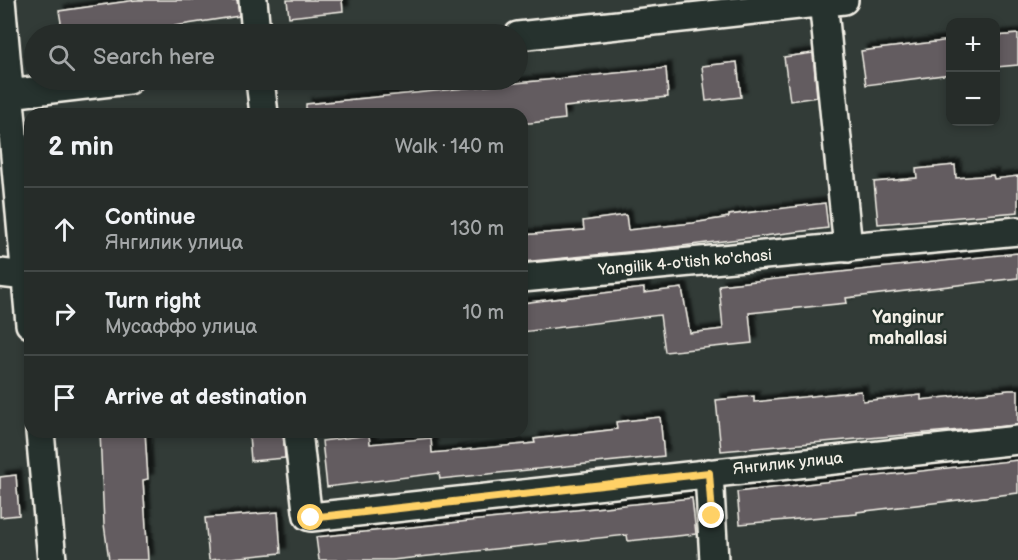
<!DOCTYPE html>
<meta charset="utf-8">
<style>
:root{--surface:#262c29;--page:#323835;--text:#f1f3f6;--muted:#a4a7a8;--line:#424846}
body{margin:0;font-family:"Balsamiq Sans",sans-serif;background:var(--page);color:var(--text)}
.controls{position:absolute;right:18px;top:18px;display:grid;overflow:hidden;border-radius:12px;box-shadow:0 3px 9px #0003}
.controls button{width:54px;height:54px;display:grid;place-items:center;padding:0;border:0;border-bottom:2px solid var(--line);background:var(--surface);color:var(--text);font:30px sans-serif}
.stop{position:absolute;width:18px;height:18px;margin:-14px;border:4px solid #ffd166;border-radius:50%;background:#fff}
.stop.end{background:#ffd166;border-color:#fff;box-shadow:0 2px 6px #0008}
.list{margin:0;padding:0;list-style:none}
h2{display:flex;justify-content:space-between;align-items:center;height:78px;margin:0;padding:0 24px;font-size:26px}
h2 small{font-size:20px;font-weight:400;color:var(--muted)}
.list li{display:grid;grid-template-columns:39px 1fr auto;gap:18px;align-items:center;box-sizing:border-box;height:84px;padding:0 24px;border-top:2px solid var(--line)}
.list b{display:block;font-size:22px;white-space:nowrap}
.list p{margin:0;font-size:20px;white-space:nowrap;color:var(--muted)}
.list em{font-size:20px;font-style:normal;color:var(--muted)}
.icon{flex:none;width:33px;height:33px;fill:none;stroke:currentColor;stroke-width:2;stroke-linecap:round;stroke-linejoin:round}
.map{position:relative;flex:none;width:1018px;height:560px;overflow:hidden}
.search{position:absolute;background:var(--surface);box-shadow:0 3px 9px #0003;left:24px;top:24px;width:504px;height:66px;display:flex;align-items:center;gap:15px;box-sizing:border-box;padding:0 21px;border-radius:33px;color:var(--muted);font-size:22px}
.panel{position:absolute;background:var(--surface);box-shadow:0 3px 9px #0003;left:24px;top:108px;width:504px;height:330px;border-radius:18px}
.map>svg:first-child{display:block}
.building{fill:#645b60;stroke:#f4f1e8;stroke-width:1.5;filter:url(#shadow)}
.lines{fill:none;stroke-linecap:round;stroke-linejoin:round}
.minor-casing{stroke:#f4f1e8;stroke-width:32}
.minor{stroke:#26332d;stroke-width:27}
.route{stroke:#ffd166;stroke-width:8}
.labels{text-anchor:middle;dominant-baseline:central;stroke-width:4.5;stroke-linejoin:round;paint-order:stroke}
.street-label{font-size:16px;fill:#f4f1e8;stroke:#26332d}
.neighbourhood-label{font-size:18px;font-weight:bold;fill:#f4f1e8;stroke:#26332d}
</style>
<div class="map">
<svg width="1018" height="560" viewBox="0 0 1018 560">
<defs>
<filter id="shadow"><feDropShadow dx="5.5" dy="-5.5" stdDeviation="1.5" flood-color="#0009"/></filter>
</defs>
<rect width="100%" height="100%" fill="#323b37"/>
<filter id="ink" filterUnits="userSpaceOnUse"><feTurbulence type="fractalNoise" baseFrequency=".0167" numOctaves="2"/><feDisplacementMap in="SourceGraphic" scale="12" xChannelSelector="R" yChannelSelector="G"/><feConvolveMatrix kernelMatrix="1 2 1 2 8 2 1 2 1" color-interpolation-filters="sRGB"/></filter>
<g filter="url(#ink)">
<path class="building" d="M136,0H237L239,16L122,34H63L59,11Z
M287,0H342L343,11L289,17Z
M1018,34V65L996,67V36Z
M951,40V74L866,85L861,51Z
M813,53L817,97L790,101L784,57Z
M737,62L741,97L706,101L702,66Z
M666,68L668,97L564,107L565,119L530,123H522V114H306V104Z
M955,165L956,178L993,175L994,179L1018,176V212L878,224L874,182L917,178L916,169Z
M825,203L828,228L658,249L522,262V235L584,230L583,221L626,215L628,230L693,223L729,217V215Z
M1018,253V278L846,298L847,303L749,313L752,343L665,352L660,315L522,332V303L644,288V293L682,288L690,333L723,329L719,285Z
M1009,390H1018V425L721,451L716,400L754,396V402L861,391L863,401L921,395V400Z
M660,417L664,456L440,479L439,473L327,487L322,441L369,435L370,444L431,438L432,453L535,443L534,439L617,429L616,422Z
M100,432H145L148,479L143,480L148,560H109L104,524Z
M283,432L285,458L251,461L249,435Z
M1018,460V493L857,512V514L740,524L737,492Z
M16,475L19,515L0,517V477Z
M692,498L696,534L628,541L627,535L392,560H319L316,537Z
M278,512L281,553L209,560L205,518Z"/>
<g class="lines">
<defs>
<path id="minor" d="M1,0L30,324
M253,0L256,34
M823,0L848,248
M518,36L844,0
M260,80L264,114
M0,95L128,80
M0,273L26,276
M522,278L1018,231
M40,432L52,560
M298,432L307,511L308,516L311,517L1018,440
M709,473L714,560"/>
</defs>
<use href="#minor" class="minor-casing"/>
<use href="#minor" class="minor"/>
</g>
</g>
<g class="lines" filter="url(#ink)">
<path class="route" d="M311,518L709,473L712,516"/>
</g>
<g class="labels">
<g class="street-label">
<text transform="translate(685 263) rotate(-5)">Yangilik 4-o'tish ko'chasi</text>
<text transform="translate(788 464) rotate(-6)">Янгилик улица</text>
</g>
<g class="neighbourhood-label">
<text x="908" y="317">Yanginur<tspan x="908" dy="21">mahallasi</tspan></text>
</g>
</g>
</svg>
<div class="controls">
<button>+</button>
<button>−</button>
</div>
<div class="stop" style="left:311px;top:518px"></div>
<div class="stop end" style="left:712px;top:516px"></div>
<div class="search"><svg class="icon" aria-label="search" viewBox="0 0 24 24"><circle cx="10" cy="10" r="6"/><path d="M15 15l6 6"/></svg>Search here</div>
<section class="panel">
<h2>2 min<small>Walk · 140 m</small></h2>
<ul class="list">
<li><svg class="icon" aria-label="ahead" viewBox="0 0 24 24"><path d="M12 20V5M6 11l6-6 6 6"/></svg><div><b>Continue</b><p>Янгилик улица</p></div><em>130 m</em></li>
<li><svg class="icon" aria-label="right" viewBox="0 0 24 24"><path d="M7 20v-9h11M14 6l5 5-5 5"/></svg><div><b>Turn right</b><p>Мусаффо улица</p></div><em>10 m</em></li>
<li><svg class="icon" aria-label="arrive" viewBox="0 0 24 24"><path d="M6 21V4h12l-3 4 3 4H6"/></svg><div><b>Arrive at destination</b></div></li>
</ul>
</section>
</div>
